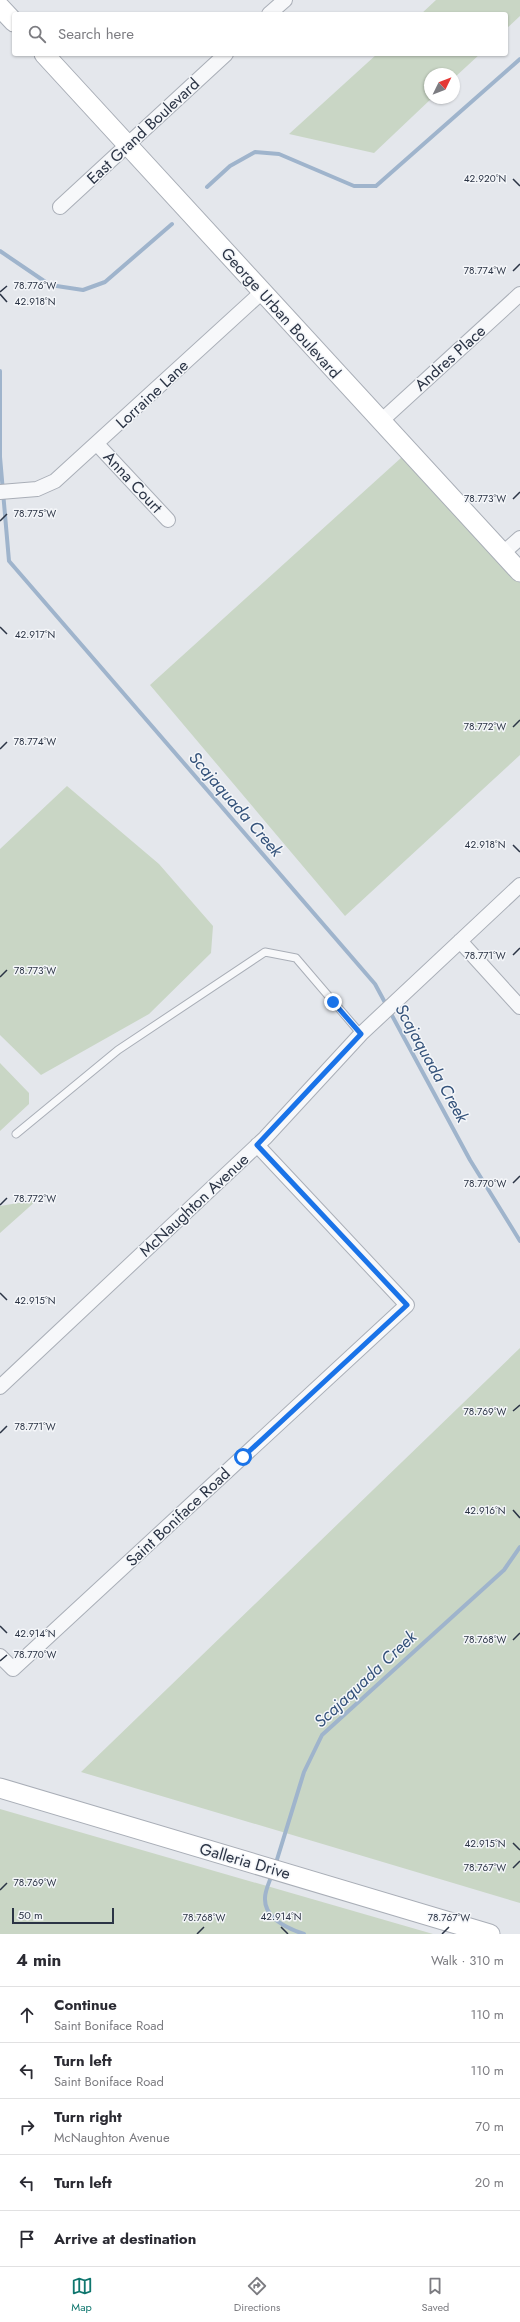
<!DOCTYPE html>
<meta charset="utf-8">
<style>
:root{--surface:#fff;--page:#f2f2f3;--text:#2b2b33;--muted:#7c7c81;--line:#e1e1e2;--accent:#0f766e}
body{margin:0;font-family:Jost,sans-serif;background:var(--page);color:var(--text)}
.compass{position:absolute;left:424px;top:68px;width:36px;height:36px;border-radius:50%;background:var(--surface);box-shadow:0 1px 3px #0004;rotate:47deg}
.scale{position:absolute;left:12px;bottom:10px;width:102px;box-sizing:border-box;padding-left:4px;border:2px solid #2b3445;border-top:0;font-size:11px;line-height:14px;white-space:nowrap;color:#2b3445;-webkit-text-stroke:3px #f4f6f9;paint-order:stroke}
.stop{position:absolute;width:12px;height:12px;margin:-9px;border:3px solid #1a73e8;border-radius:50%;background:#fff}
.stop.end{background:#1a73e8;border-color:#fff;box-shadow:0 1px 4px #0008}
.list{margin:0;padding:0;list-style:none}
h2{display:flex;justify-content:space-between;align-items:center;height:52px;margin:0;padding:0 16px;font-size:17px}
h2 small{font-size:13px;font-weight:400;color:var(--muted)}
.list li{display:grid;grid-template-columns:26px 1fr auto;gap:12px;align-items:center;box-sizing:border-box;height:56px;padding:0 16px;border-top:1px solid var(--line)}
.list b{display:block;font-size:15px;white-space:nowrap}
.list p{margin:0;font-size:13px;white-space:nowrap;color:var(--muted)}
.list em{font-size:13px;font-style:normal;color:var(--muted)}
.icon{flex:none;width:22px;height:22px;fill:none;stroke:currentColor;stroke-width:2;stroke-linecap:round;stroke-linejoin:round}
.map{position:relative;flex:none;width:520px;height:1934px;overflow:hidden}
.search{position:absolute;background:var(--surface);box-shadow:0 1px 3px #0004;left:12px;right:12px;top:12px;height:44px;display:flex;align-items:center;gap:10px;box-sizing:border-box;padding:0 14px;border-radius:4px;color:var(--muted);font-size:15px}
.sheet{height:332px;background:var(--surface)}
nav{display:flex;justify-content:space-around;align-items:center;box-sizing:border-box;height:56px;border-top:1px solid var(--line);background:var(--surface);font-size:11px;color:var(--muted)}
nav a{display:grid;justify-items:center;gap:2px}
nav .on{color:var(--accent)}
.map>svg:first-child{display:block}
.green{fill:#c9d6c5}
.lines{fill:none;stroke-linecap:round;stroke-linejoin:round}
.stream{stroke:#9fb4cc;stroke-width:4}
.lane-casing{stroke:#a9aeb7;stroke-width:9}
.street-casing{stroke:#a9aeb7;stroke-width:16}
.secondary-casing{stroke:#a9aeb7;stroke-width:21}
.lane{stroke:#f7f8fa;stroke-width:7}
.street{stroke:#f7f8fa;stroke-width:14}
.secondary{stroke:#fff;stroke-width:19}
.route{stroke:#1a73e8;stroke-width:5}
.ticks{fill:none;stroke:#2b3445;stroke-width:1.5}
.labels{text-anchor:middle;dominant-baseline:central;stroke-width:3;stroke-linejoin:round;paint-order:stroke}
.street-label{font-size:16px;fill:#2b3445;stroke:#f4f6f9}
.water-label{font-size:17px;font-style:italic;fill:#34527a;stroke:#f4f6f9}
.ticks-label{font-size:10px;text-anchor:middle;fill:#2b3445;stroke:#f4f6f9;stroke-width:3;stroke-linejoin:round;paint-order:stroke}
</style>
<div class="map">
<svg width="520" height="1934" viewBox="0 0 520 1934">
<rect width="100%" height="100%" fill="#e4e7ec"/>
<path class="green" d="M436,0H520V16L506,29V14H421Z
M377,54H480L454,78V74H430V98H432L374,153L289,134Z
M402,457L520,583V755L345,916L150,685Z
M67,786L159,864L213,926L211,953L149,1014L41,1075L0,1035V849Z
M0,1063L29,1093V1104L0,1131Z
M37,1200L0,1233V1206Z
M520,1348V1903L81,1772Z
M0,1809L433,1934H0Z"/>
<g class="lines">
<path class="stream" d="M207,187L230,166L255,152L279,154L354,186H376L520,59
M0,251L50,285L83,290L105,282L172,224
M0,371V457L9,561L375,984L470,1160L520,1241
M275,1866L304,1772L322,1735L504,1570L520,1547
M272,1874C270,1881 265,1890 265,1898C264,1918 289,1929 304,1934"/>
<defs>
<path id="lane" d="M16,1134L118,1050L265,952L296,958L361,1034"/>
<path id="street" d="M269,14L285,0
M60,207L226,54
M380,422L520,294
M97,444L168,520
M0,492L37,489L55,481L262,292
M503,553L520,538
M460,941L520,1007
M0,1387L265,1138L361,1034L520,885
M0,1656L13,1669L407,1305L257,1145"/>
<path id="secondary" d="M0,7L14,22
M44,54L520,572
M0,1788L490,1934"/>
</defs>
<use href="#lane" class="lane-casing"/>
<use href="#street" class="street-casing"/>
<use href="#secondary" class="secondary-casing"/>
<use href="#lane" class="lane"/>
<use href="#street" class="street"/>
<use href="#secondary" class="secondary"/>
</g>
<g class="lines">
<path class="route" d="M243,1457L407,1305L257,1145L361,1034L333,1002"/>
</g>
<path class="ticks" d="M513,179L520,186M513,271L520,264M0,292L7,286M0,294L7,302M513,499L520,492M0,521L7,514M0,627L7,634M513,727L520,720M0,749L7,742M513,845L520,852M513,955L520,948M0,977L7,970M513,1183L520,1176M0,1205L7,1198M0,1293L7,1300M513,1411L520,1405M0,1433L7,1426M513,1510L520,1518M0,1626L7,1633M513,1640L520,1633M0,1661L7,1655M513,1843L520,1850M513,1868L520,1861M0,1890L7,1883M281,1927L288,1934M197,1934L204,1927M442,1934L449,1927"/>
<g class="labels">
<g class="street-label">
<text transform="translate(143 131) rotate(-43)">East Grand Boulevard</text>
<text transform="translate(281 313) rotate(48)">George Urban Boulevard</text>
<text transform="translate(450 358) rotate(-42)">Andres Place</text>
<text transform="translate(152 394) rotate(-43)">Lorraine Lane</text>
<text transform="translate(133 482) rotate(47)">Anna Court</text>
<text transform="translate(194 1205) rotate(-43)">McNaughton Avenue</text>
<text transform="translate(178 1517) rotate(-43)">Saint Boniface Road</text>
<text transform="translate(245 1861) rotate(16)">Galleria Drive</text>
</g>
<g class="water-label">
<text transform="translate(236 804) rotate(49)">Scajaquada Creek</text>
<text transform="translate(432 1063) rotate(61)">Scajaquada Creek</text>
<text transform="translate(365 1679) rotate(-43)">Scajaquada Creek</text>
</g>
</g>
<g class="ticks-label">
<text x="485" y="182">42.920°N</text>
<text x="485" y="274">78.774°W</text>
<text x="35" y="289">78.776°W</text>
<text x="35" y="305">42.918°N</text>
<text x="485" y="502">78.773°W</text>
<text x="35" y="517">78.775°W</text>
<text x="35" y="638">42.917°N</text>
<text x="485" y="730">78.772°W</text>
<text x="35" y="745">78.774°W</text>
<text x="485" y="848">42.918°N</text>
<text x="485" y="959">78.771°W</text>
<text x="35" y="974">78.773°W</text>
<text x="485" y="1187">78.770°W</text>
<text x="35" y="1202">78.772°W</text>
<text x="35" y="1304">42.915°N</text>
<text x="485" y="1415">78.769°W</text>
<text x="35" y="1430">78.771°W</text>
<text x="485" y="1514">42.916°N</text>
<text x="35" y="1637">42.914°N</text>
<text x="485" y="1643">78.768°W</text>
<text x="35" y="1658">78.770°W</text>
<text x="485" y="1847">42.915°N</text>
<text x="485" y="1871">78.767°W</text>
<text x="35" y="1886">78.769°W</text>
<text x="281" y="1920">42.914°N</text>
<text x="204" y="1921">78.768°W</text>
<text x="449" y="1921">78.767°W</text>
</g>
</svg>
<svg class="compass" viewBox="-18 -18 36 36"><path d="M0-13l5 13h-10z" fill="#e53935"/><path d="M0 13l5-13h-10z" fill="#7c7c81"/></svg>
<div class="scale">50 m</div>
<div class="stop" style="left:243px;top:1457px"></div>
<div class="stop end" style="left:333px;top:1002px"></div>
<div class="search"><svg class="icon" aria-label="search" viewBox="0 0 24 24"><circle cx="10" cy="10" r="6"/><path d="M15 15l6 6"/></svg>Search here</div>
</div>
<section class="sheet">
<h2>4 min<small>Walk · 310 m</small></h2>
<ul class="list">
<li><svg class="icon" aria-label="ahead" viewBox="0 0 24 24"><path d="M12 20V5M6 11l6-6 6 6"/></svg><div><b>Continue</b><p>Saint Boniface Road</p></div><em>110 m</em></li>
<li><svg class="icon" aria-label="left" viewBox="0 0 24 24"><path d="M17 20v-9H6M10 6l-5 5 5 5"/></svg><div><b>Turn left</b><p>Saint Boniface Road</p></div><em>110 m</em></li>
<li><svg class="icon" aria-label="right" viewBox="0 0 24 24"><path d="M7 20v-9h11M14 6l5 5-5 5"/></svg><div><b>Turn right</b><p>McNaughton Avenue</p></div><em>70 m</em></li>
<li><svg class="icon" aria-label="left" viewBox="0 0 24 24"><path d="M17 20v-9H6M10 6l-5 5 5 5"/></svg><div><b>Turn left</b></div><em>20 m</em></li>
<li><svg class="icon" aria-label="arrive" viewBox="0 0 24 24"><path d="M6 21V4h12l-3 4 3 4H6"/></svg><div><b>Arrive at destination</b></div></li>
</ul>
</section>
<nav>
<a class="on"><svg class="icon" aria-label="map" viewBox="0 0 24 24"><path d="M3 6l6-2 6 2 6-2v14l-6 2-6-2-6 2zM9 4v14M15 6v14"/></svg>Map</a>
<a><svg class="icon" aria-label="directions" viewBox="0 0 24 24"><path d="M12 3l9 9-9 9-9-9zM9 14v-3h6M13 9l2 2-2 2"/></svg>Directions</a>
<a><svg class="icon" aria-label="saved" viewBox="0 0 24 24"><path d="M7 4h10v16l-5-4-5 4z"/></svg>Saved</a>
</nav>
